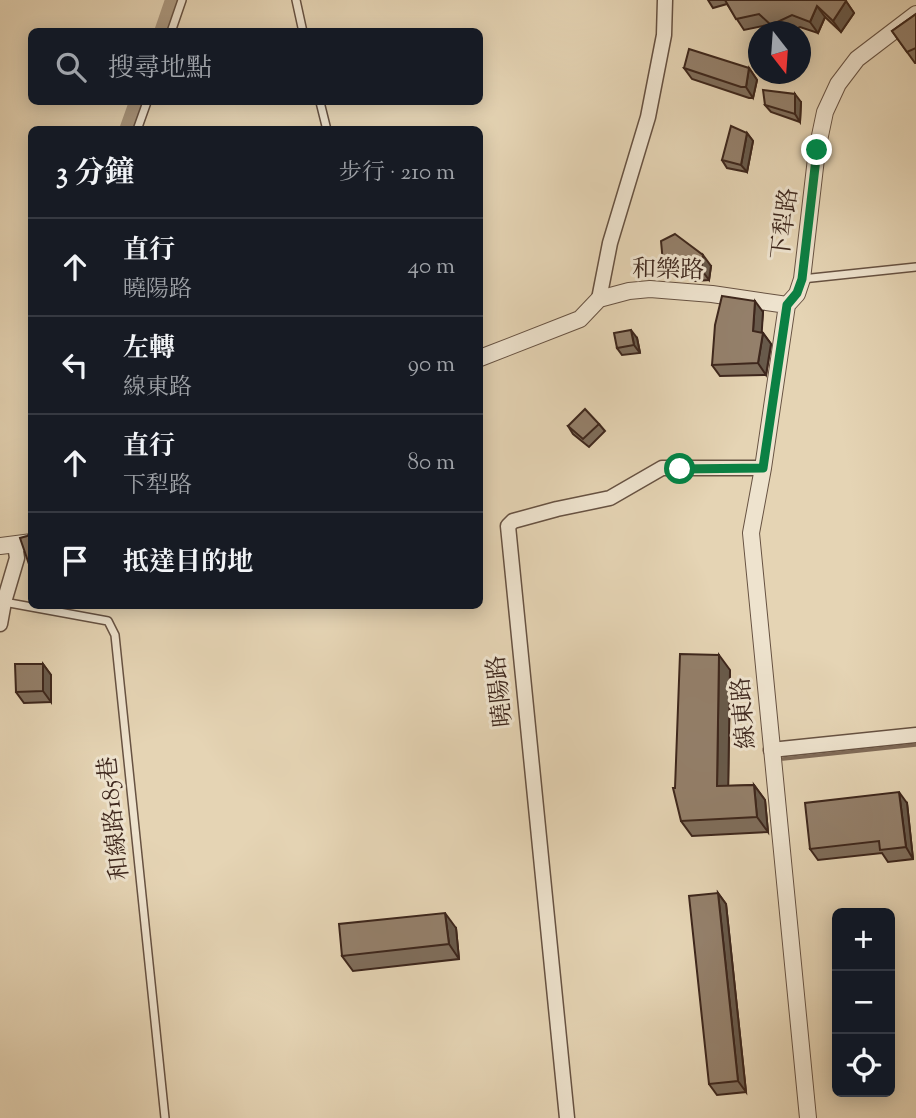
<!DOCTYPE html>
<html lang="zh-TW">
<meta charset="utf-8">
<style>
:root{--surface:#171b24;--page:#242831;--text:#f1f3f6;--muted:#9ea1a6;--line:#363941}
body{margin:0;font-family:"Sorts Mill Goudy","Noto Serif TC",serif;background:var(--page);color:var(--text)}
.controls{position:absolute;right:21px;bottom:21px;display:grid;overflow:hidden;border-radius:10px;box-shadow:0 4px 18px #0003}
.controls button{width:63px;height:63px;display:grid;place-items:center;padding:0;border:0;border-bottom:2px solid var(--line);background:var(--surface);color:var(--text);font:35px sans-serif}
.compass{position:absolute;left:748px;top:21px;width:63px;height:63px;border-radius:50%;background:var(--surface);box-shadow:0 4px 18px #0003;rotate:163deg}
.stop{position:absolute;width:21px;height:21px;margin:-16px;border:5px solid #0b8043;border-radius:50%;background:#fff}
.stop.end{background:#0b8043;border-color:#fff;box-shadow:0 2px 7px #0008}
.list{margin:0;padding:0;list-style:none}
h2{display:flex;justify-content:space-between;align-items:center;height:91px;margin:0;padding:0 28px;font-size:30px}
h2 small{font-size:23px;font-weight:400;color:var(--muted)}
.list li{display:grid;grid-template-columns:46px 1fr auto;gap:21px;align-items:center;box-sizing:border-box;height:98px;padding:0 28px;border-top:2px solid var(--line)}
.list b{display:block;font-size:26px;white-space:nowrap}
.list p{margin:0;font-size:23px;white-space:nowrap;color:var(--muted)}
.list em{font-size:23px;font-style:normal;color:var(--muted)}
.icon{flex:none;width:38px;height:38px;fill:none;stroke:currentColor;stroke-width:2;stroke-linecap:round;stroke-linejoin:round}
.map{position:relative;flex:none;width:916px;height:1118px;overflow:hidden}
.search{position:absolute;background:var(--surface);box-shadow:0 4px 18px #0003;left:28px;top:28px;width:455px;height:77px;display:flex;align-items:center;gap:18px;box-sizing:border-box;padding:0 24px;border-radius:10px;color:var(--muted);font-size:26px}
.panel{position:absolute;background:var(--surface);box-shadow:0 4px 18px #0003;left:28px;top:126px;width:455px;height:483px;border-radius:10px}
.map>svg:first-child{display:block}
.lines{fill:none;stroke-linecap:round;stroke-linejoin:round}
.stream{stroke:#806b58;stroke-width:3.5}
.canal{stroke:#ac9980;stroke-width:14}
.service-casing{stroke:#675242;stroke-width:10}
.minor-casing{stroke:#675242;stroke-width:17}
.tertiary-casing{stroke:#675242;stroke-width:18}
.service{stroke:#eee3ce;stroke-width:7}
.minor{stroke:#eee3ce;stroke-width:14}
.tertiary{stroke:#eee3ce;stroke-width:16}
.wall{fill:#7f6e5c;stroke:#3d261c;stroke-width:2}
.shaded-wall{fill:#685a4b;stroke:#3d261c;stroke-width:2}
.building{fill:#94806b;stroke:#3d261c;stroke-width:2}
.route{stroke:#0b8043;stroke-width:9}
.labels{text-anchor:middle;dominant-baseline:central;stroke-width:6;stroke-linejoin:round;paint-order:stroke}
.street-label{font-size:24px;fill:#3d261c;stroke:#eee3ce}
</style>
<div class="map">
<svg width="916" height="1118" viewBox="0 0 916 1118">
<rect width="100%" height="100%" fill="#e5d4b4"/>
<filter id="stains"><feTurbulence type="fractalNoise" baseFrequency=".00286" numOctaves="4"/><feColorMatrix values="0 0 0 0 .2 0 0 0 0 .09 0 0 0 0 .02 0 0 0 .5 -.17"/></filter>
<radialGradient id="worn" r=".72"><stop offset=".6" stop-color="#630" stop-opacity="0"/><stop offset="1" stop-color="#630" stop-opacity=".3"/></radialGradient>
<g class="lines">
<path class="stream" d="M783,759L916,745"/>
<path class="canal" d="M161,32L172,0
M126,130L136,102"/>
<defs>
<path id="service" d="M296,0L303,32
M171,32L182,0
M320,102L327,130
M137,130L147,102
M802,279L916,267
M4,602L108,621L115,635L165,1118"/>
<path id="minor" d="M599,299L610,243L648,117L664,35L665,0
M0,624L4,602L17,558L15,545
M771,750L916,735
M567,1118L508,526L513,521L557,509L610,498L662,468H763"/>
<path id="tertiary" d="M787,305L763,468L751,533L808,1118
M787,305L797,294L802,279L817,150L825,112L838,84L857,59L916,14
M480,358L580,319L599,299L629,291L650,289L712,294L787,305
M0,546L32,542"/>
</defs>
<use href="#service" class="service-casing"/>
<use href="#minor" class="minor-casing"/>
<use href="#tertiary" class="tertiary-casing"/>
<use href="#service" class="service"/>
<use href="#minor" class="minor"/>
<use href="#tertiary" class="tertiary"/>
</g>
<path class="wall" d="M708,0H845L854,13L841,32L825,17L818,33L800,27L789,32H774L767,25L744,30L727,4L713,8Z
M916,14V63H915L892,31Z
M684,68H749L757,80L753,98H749L692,79Z
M801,102L800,122L771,112L765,105Z
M747,133L753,141L747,172L727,168L722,160Z
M663,263L711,266L709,280L695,281L690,277L671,275Z
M763,312L761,333H763L771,344L766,375L720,376L712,365Z
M637,338L640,353L622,355L617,348Z
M599,424L605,431L589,447L573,434L568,426Z
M43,664L51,675V702L24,703L16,692Z
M730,670L728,786L754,785L765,800L768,832L692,836L681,821Z
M907,803L913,859L888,862L882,853L818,860L810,849Z
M718,893L726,904L746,1092L717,1095L709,1084Z
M456,928L459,959L353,971L342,956Z"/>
<path class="shaded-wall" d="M846,1L854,13L841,32L833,21Z
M817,6L825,17L818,33L810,22Z
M749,68L757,80L753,98L746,87Z
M795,94L801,102L800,122L795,114Z
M747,133L753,141L747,172L741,165Z
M703,255L711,266L709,280L701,269Z
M755,301L763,312L761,343L753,331Z
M631,330L637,338L640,353L634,345Z
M763,333L771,344L766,375L758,363Z
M719,655L730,670L728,801L717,786Z
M43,664L51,675V702L43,691Z
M754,785L765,800L768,832L757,817Z
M899,792L907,803L913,859L906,847Z
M718,893L726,904L746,1092L738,1081Z
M445,913L456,928L459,959L449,944Z"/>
<path class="building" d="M725,0H845L846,1L833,21L817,6L810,22L792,15L771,25L759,14L736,19Z
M916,14V48L907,52L892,31Z
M689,49L749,68L746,87H741L684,68Z
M763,90L795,94V114L765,105Z
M731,126L747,133L741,165L722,160Z
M675,234L703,255L701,269L687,270L682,265L663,263L661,241Z
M722,296L755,301L753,331L763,333L758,363L712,365L715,325Z
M631,330L634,345L617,348L614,333Z
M585,409L599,424L583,439L568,426Z
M32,532V573L20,538L27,536Z
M680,654L719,655L717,786L754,785L757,817L681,821L673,788H675Z
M15,664H43V691L16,692Z
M899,792L906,847L880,850L879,841L810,849L805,803Z
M718,893L738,1081L709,1084L689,896Z
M445,913L449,944L342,956L339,924Z"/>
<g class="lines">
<path class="route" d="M680,469L763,468L787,305L797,293L802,279L817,150"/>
</g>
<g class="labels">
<g class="street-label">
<text transform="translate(786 224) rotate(-83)">下犁路</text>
<text transform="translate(668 271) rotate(1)">和樂路</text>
<text transform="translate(501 691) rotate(-96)">曉陽路</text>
<text transform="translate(745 713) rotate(-95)">線東路</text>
<text transform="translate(115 818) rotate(-96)">和線路185巷</text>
</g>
</g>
<rect width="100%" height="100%" filter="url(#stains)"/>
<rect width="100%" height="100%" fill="url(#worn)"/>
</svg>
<div class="controls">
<button>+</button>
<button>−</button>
<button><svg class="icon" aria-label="locate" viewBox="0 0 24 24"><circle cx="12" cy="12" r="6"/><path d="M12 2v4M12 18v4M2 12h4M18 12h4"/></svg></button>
</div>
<svg class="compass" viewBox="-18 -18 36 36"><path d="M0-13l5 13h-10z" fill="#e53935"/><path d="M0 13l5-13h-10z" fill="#9ea1a6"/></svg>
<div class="stop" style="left:680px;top:469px"></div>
<div class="stop end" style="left:817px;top:150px"></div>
<div class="search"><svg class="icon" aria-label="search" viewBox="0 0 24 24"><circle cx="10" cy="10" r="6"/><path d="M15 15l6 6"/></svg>搜尋地點</div>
<section class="panel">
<h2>3 分鐘<small>步行 · 210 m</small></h2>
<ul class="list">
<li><svg class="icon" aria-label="ahead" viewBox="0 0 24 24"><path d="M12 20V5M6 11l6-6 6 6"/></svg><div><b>直行</b><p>曉陽路</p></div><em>40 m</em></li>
<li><svg class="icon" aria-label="left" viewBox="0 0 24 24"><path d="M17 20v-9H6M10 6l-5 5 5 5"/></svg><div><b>左轉</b><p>線東路</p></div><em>90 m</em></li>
<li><svg class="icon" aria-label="ahead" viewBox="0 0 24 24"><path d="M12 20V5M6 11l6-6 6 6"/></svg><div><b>直行</b><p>下犁路</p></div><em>80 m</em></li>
<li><svg class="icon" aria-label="arrive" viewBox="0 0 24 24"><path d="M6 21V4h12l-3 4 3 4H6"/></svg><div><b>抵達目的地</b></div></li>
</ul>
</section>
</div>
